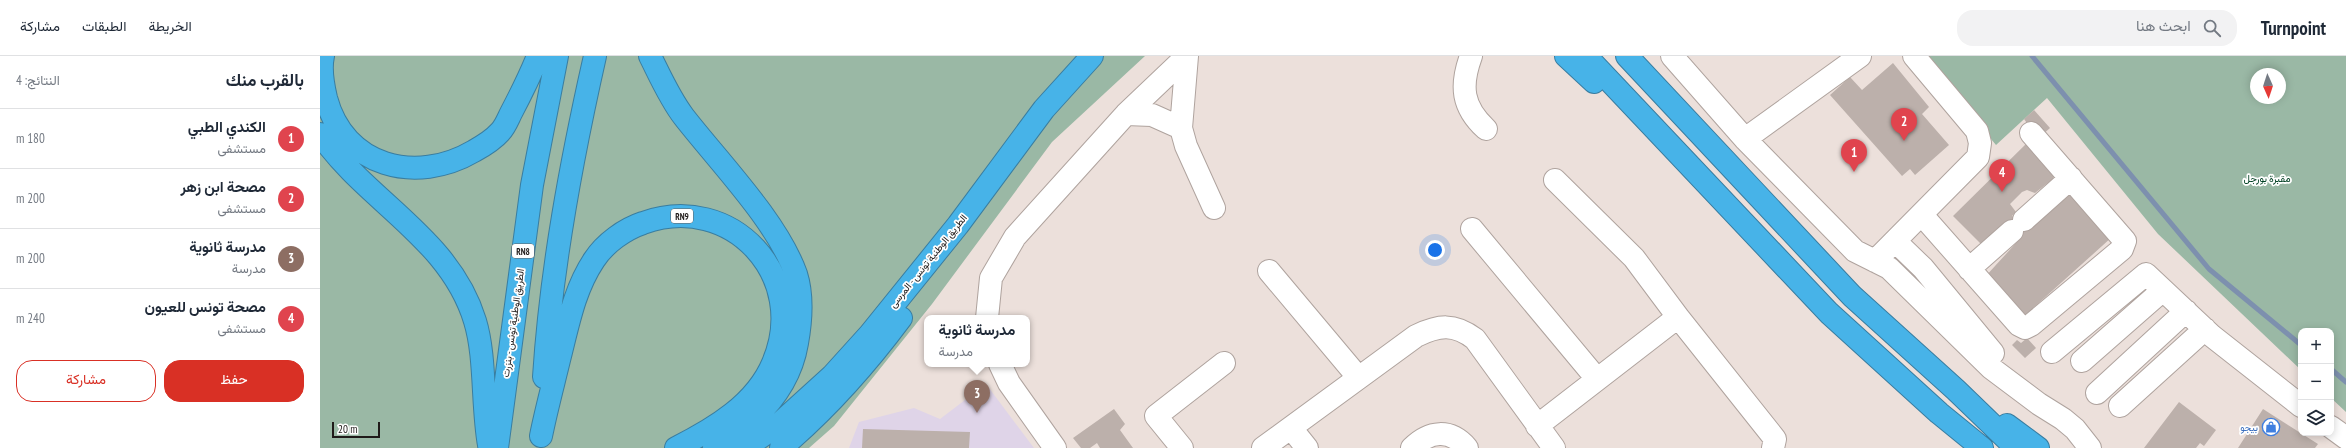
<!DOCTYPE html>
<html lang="ar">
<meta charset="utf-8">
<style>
:root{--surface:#fff;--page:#f2f2f3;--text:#1f2937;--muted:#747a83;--line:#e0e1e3;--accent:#d93025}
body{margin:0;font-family:"PT Sans Narrow",Vazirmatn,sans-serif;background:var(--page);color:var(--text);direction:rtl}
.controls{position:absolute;right:12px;bottom:12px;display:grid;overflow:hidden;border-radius:8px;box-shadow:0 2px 10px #0003}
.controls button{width:36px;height:36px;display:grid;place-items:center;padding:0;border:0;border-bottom:1px solid var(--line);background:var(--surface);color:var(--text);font:20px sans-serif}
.compass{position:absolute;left:1930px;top:12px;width:36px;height:36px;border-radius:50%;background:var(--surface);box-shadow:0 2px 10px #0003;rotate:177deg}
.scale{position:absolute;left:12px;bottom:10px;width:48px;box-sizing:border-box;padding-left:4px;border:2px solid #1f1a19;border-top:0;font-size:11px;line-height:14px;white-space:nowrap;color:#1f1a19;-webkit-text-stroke:3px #fff;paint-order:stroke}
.you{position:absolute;left:1115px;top:194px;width:14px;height:14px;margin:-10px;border:3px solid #fff;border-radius:50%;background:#1a73e8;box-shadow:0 0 0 6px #1a73e833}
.badge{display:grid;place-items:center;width:26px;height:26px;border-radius:50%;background:var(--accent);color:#fff;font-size:13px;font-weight:700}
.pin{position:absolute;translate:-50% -33px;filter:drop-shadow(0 1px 2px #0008)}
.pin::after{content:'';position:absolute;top:21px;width:14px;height:12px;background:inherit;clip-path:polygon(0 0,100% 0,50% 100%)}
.popup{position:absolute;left:604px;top:259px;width:106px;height:52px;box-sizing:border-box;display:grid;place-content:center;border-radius:8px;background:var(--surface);filter:drop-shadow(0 1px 3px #0005);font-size:13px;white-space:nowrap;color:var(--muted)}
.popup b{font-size:15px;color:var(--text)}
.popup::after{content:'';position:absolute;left:50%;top:100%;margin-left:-8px;border:8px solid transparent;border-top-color:var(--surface)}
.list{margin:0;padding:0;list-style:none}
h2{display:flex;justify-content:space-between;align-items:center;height:52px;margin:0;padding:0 16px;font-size:17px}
h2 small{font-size:13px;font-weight:400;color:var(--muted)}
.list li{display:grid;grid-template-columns:26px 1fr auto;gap:12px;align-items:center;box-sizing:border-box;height:60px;padding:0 16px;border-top:1px solid var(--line)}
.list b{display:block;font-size:15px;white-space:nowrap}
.list p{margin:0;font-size:13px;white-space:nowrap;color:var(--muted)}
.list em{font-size:13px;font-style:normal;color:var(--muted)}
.actions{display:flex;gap:8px;padding:12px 16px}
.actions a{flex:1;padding:9px 0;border:1px solid var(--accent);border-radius:16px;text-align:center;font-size:14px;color:var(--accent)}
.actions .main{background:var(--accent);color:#fff}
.icon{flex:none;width:22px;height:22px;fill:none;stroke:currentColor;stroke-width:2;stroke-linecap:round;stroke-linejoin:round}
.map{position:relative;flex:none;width:2026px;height:392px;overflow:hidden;direction:ltr}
header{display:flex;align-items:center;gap:24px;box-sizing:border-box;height:56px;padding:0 20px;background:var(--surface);border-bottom:1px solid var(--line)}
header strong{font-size:19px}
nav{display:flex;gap:22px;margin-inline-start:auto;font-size:14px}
.search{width:280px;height:36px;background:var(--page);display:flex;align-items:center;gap:10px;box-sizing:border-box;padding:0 14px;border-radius:16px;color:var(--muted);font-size:15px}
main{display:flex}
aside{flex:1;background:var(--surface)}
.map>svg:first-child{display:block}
.education{fill:#dfd4e8}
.green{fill:#9ab8a5;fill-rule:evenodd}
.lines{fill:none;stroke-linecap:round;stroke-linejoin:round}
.stream{stroke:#7d90ae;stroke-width:5}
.building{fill:#bcb0ab}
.minor-casing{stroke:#afa39e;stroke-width:24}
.highway-casing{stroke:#397da0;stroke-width:24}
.minor{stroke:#fff;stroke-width:22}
.highway{stroke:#47b3e8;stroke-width:22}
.labels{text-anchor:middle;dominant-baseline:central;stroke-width:3.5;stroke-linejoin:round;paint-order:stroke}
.shield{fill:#fff;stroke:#625f5e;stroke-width:1}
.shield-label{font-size:9px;font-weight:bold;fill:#1f1a19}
.park-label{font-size:10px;fill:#004023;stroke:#fff}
.street-label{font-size:10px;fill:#1f1a19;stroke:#fff}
.shop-label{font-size:10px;fill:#366cbe;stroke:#fff;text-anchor:end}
</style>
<header>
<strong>Turnpoint</strong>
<div class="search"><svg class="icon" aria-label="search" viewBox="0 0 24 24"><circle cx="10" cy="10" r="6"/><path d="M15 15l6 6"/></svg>ابحث هنا</div>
<nav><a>الخريطة</a><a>الطبقات</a><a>مشاركة</a></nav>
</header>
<main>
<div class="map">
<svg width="2026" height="392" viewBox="0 0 2026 392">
<rect width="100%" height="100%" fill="#ece0db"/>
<path class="education" d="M666,328L714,392H529L539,366L594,352L620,363Z"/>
<path class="green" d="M0,0H825L732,86L612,248L514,370L489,392H0Z
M1602,0H2026V356L2011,342V275H1981V314L1838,178L1727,42L1676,89ZM1936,18H1960V42H1936Z"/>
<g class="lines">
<path class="stream" d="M1712,0L1889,213L1981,289
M2011,313L2026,326"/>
</g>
<path class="building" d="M1573,7L1609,51L1602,58L1629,89L1595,119L1590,113L1582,120L1510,39L1530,21L1542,34Z
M1714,54L1730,72L1721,80L1714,66L1709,70L1704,63Z
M1710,84L1736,115L1732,118L1734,122L1715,137L1707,134L1702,136L1690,148L1696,156L1692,160L1699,166L1688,176L1682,169L1661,188L1633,160Z
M1752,131L1792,181L1701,263L1664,222L1697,186L1691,179Z
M1707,282L1716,292L1705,302L1692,289L1697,284L1701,287Z
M1859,346L1896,374L1884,390L1880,387L1876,392H1824Z
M794,353L805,368L800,374L813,392H780L777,387L770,392H761L753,382Z
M1943,353L1998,388L1995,392H1918Z
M543,373L650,376L649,392H542Z"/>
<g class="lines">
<defs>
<path id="minor" d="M1151,0C1140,30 1142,51 1166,73
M1352,0L1425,83L1535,195L1569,212L1671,312L1719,348L1743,363L1755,373L1770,392
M806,58L832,59L861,72L867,0
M861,72L866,90L894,152
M1425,83L1540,0
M1235,124L1314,202L1358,261
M1602,159L1699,269L1705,272L1711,269L1802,193L1805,185L1711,77
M1704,164L1751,122
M1152,173L1277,323
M1576,186L1603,212L1673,297
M1555,205L1658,101L1660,87L1657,75L1594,0
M1649,213L1692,175
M949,215L1038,321
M667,262L671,222L695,181L806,58L867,0
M1732,296L1826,218L1892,280L1981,350
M1762,305L1843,234
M680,308L689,327L735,392
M1777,337L1866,255
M1800,350L1885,273
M1217,370L1358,261L1455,383L1453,392
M2011,371L2026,382
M971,372L987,392
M862,392L836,360L904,307
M943,392L1096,280C1119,269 1134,267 1155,283L1234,392
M1092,392C1109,375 1130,372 1147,392"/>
<path id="highway" d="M3,0C0,13 3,29 6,42C24,111 96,129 154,95C163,90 173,84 180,76C185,71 188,63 191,57C201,38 210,20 218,0
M330,0C340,20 350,43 364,61C399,106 457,165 476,218C483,240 481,265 477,287C469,335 434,368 394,392
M1246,0L1274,26
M1266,0L1509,257L1619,357L1662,392
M1307,0L1532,240L1636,334L1696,392
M0,78C47,146 130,182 155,265C166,301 162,350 169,389
M224,321C231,213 251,106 275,0
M1687,369L1718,392
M221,380C226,355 233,329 239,304C248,269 254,234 274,204C285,187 305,173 323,167C412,135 490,221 453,307C436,348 394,373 356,392
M177,392L212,129L237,0
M425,392L458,369L512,320L550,278L638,169L724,53L772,0
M461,392C506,354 546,309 581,262"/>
</defs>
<use href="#minor" class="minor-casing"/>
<use href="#highway" class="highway-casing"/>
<use href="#minor" class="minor"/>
<use href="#highway" class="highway"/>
</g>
<defs>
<symbol id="shop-ring" viewBox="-11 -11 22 22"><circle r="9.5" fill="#fff" stroke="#3f7fe0" stroke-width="1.5"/><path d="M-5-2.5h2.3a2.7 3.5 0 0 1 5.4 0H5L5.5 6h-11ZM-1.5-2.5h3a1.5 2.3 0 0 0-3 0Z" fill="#3f7fe0"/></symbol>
</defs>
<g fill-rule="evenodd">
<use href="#shop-ring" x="1941" y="361" width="20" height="20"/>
</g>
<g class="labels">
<g class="shield">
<rect x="351" y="153" width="22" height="14" rx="3"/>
<rect x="192" y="188" width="22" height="14" rx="3"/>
</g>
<g class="shield-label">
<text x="362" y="160">RN9</text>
<text x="203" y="195">RN8</text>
</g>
<g class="park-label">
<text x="1947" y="122">مقبرة بورجل</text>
</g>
<g class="street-label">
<text transform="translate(608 205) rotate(-51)">الطريق الوطنية تونس - المرسى</text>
<text transform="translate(193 267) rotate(-82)">الطريق الوطنية تونس - بنزرت</text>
</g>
<g class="shop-label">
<text x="1938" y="371">بيجو</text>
</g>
</g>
</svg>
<div class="controls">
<button>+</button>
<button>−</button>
<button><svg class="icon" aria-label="layers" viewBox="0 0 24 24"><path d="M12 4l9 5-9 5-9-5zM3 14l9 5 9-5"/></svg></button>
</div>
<svg class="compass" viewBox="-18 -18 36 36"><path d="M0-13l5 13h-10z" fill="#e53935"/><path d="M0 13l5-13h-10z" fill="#747a83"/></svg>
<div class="scale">20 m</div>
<div class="you"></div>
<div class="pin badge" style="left:1534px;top:116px;background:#e0444e">1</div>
<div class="pin badge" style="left:1584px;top:85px;background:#e0444e">2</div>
<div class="pin badge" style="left:657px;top:357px;background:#8d6e63">3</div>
<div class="popup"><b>مدرسة ثانوية</b>مدرسة</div>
<div class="pin badge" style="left:1682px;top:136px;background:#e0444e">4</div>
</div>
<aside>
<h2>بالقرب منك<small>النتائج: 4</small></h2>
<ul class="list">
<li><span class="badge" style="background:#e0444e">1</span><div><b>الكندي الطبي</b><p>مستشفى</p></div><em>180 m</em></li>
<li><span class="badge" style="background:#e0444e">2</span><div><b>مصحة ابن زهر</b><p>مستشفى</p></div><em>200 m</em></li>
<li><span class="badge" style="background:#8d6e63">3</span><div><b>مدرسة ثانوية</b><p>مدرسة</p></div><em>200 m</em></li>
<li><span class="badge" style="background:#e0444e">4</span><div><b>مصحة تونس للعيون</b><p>مستشفى</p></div><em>240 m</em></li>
</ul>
<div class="actions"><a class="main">حفظ</a><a>مشاركة</a></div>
</aside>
</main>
